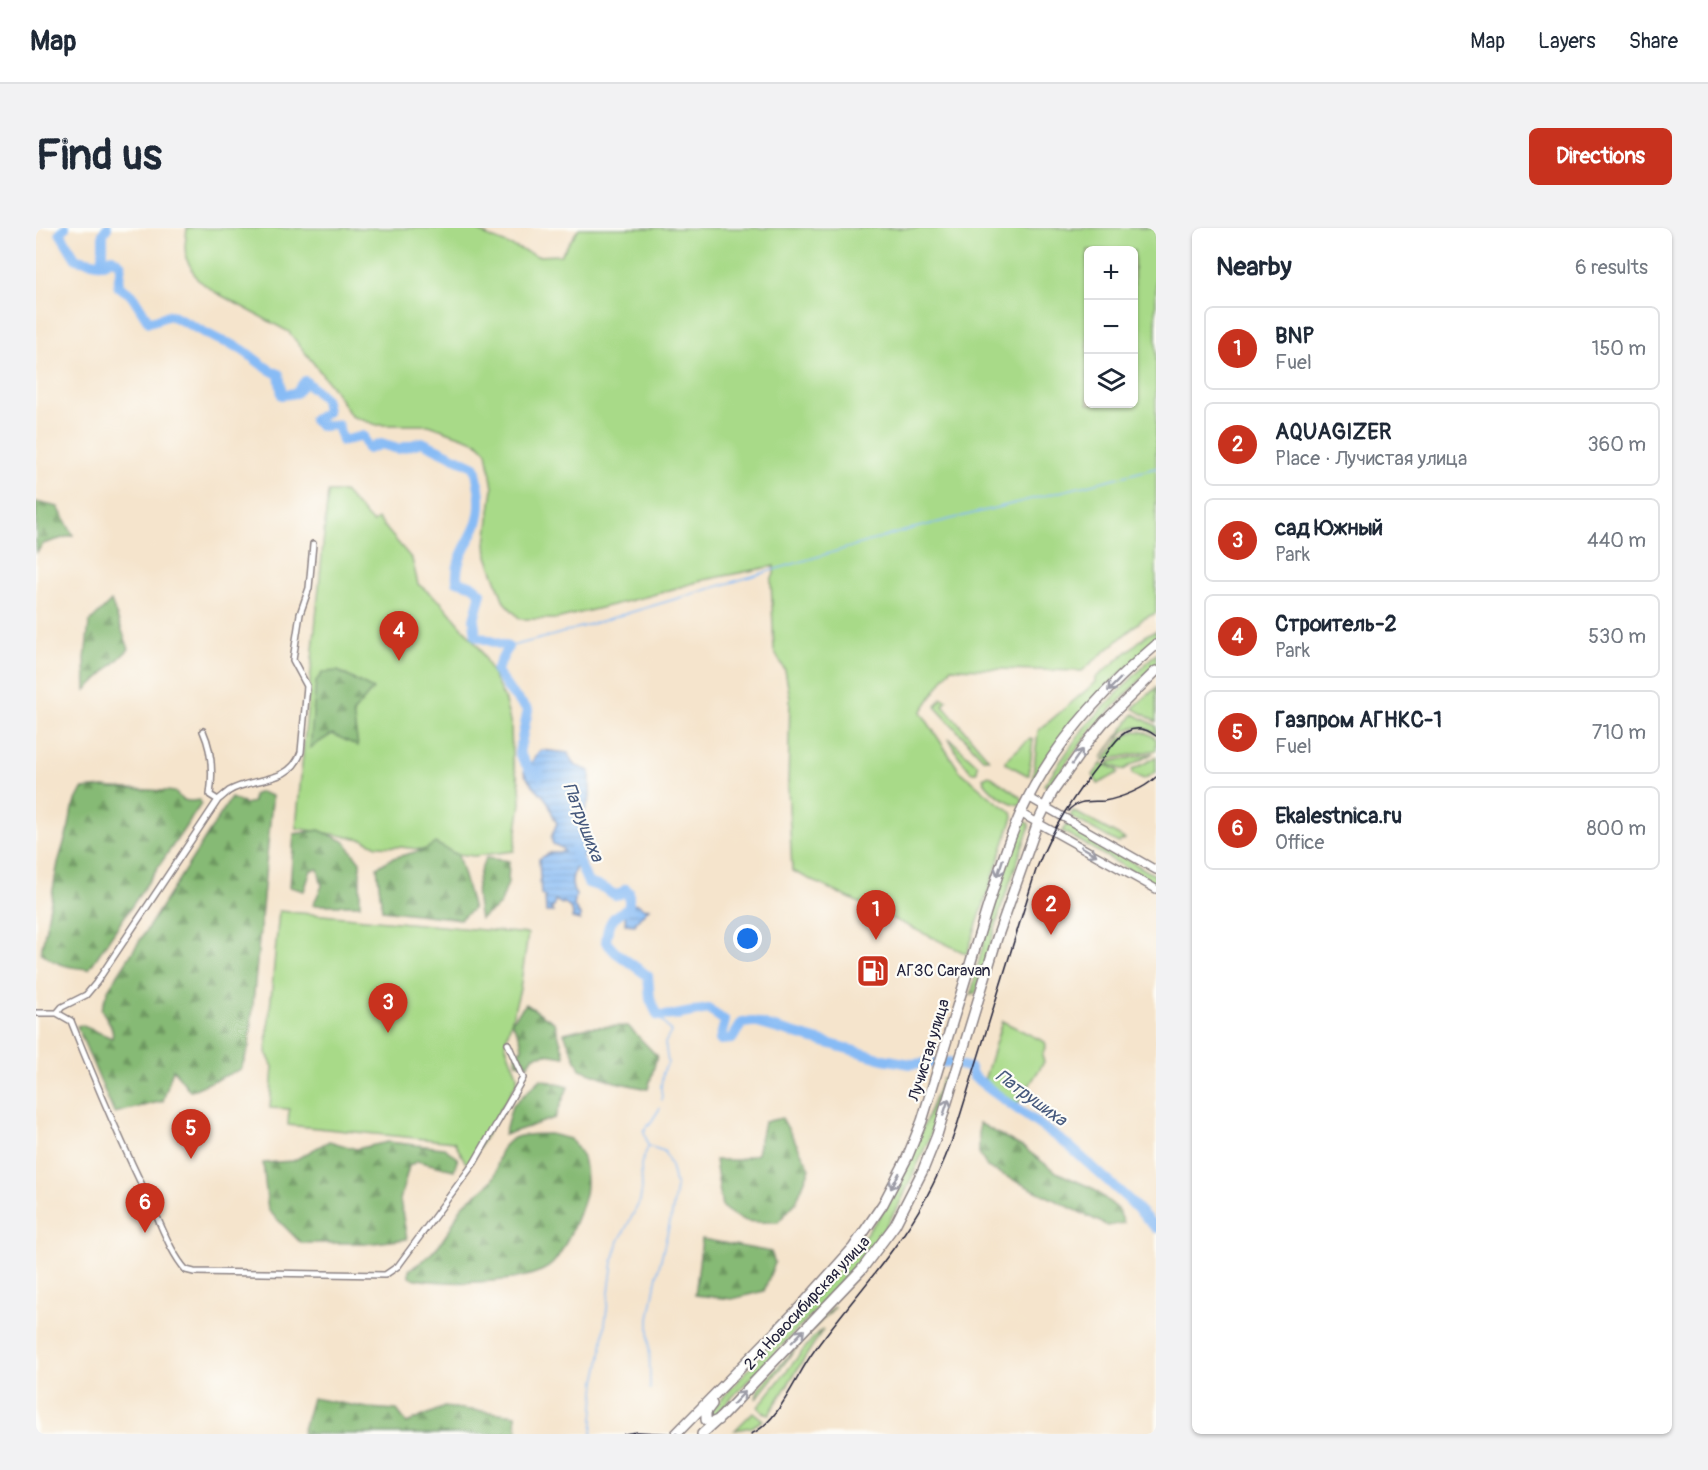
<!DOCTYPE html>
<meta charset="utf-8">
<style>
:root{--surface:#fff;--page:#f2f2f3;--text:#1f2937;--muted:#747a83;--line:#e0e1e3;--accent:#c8321e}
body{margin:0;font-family:Pangolin,sans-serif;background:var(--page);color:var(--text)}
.controls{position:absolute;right:18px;top:18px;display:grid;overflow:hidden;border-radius:9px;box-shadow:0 2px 4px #0004}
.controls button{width:54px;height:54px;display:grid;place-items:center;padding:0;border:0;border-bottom:2px solid var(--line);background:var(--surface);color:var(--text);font:30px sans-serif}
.you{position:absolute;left:712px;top:711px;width:21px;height:21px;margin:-15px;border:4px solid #fff;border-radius:50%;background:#1a73e8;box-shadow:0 0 0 9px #1a73e833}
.badge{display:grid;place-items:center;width:39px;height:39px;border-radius:50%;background:var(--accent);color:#fff;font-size:20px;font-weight:700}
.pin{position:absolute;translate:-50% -50px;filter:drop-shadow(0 2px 3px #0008)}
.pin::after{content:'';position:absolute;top:32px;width:21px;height:18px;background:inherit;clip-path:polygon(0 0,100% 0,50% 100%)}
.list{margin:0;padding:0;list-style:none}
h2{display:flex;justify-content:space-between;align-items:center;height:78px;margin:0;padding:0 24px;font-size:26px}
h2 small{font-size:20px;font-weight:400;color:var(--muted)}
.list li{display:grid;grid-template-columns:39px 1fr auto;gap:18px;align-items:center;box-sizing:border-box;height:84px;margin:0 12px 12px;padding:0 12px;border:2px solid var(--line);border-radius:9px}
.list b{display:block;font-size:22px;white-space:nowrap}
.list p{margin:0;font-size:20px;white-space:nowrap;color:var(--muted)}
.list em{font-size:20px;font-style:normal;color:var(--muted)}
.icon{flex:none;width:33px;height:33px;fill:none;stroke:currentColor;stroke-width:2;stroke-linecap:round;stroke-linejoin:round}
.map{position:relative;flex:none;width:1120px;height:1206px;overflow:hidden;border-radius:9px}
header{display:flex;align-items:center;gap:36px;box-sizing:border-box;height:84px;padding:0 30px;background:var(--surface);border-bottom:2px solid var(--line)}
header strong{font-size:28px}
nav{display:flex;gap:33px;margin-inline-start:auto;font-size:21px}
.intro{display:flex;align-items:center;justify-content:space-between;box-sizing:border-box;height:144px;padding:0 36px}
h1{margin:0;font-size:42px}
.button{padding:15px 27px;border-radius:9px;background:var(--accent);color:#fff;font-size:21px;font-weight:700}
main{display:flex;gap:36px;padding:0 36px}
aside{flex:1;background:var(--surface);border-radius:9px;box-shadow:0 2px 4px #0004}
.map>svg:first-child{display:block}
.green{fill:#a8da88;stroke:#657e62;stroke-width:1.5;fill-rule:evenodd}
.forest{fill:url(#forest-firs);stroke:#546e58;stroke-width:1.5}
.water{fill:url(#water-rules);stroke:#546e98;stroke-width:1.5}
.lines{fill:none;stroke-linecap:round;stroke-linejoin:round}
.stream{stroke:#87bbf5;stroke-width:1.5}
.river{stroke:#87bbf5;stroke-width:10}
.minor-casing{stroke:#8c8384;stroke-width:8}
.tertiary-casing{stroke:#8c8384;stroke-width:10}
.primary-casing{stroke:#8c8384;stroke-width:12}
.minor{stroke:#fff;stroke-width:5}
.tertiary{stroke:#fff;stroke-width:7}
.primary{stroke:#fff;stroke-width:9}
.tram{stroke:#22223b;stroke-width:1.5}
.oneway{stroke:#9c9ca7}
.labels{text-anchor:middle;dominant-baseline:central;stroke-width:4.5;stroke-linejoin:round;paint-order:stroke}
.poi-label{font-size:16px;fill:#22223b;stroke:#fdfcf7;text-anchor:start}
.street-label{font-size:16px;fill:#22223b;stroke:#fdfcf7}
.water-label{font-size:18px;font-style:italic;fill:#45587c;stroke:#fdfcf7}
</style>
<header>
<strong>Map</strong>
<nav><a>Map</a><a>Layers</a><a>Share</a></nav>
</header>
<div class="intro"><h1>Find us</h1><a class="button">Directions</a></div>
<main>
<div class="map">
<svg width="1120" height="1206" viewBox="0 0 1120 1206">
<defs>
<pattern id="forest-firs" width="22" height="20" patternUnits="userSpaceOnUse" patternTransform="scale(1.5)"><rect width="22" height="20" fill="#86ba74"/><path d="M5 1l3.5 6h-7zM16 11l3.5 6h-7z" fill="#6d9760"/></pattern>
<pattern id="water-rules" width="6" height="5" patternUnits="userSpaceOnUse" patternTransform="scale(1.5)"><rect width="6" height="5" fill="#87bbf5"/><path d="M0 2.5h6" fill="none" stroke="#74a0d3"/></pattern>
</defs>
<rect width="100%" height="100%" fill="#fdfcf7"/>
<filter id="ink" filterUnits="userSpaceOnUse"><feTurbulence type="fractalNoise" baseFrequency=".0167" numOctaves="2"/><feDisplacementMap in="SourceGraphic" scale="12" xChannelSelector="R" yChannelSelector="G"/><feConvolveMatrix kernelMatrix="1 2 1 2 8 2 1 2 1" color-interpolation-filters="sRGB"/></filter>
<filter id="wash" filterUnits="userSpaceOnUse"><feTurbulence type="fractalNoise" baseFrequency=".008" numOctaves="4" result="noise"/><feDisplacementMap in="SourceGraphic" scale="24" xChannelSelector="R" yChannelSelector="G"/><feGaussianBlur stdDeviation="1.35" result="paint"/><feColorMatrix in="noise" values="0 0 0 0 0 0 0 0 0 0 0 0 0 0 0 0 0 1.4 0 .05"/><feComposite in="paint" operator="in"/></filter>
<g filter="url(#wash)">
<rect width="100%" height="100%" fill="#f5e4cc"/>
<path class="green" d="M151,0H439L453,9L501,28L525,27L543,0H1120V385L1107,391L1046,443L915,440L885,484L923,542L957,571L976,584L977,589L931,726L756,643L752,559L754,470L749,442L738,423L735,352L738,346V338L668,352L613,368L520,391H484L468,374L451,328L450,315L457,260L451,224L441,214L393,197H341L315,188L297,160L253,104L179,64L161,51L150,30L149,18ZM1052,22H1098V176H1052Z
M292,264H308L337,295L342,291L376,331L382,356L405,374L443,419L468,470L475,497L476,532L484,557L485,575L478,623L438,628L365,619L341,618L326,611L260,600Z
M1120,403V413C1073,455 1029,496 998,551L997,550L1002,503L1060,454V450L1112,406Z
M1120,425V436L1058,499L1033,531L1014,560L1008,557L1048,500Z
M1120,460V494L1097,480Z
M906,470L911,472L907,477L953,531L947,530L902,482L900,478Z
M1098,486L1120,498V506C1093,487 1079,511 1065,531Z
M1098,503C1107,503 1114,505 1120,511V522L1068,532L1084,511Z
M913,510L942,537L941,544H935L922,527Z
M994,510L997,511L993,547H991L969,535V533Z
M1117,525L1087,542L1072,536L1073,534Z
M1120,529V544L1108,551L1096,546V542Z
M1066,535L1081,542L1082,545L1062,556L1057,547Z
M953,547L985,569L987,573L984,577C973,576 950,562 947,550Z
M1037,583L1089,611L1082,615L1034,588Z
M988,593L993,596V600L966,677L940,765L935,767L954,687L985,594Z
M1031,596L1120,648V657L1026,603Z
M243,683L492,706L484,761L469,816L481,847V854L434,935H430L418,914L252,897L253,881L234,880L237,839L230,824Z
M966,793L1009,814L1010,817L1006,828L1008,834L981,877L948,853Z
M907,850L911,851L893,911L864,975L848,1001L813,1048L675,1191L672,1186L810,1034L850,979L867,949Z
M797,1079L798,1080L770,1108L720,1171L722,1161Z
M787,1101L733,1186L726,1184L722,1179L777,1110Z
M717,1184L727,1192L716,1199L699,1202Z"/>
<path class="forest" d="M0,274L22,279L37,307L7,316L0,325Z
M75,373L93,421L50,462L49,431L53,395Z
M302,443L337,461L317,485L322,518L296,506L274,520L280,453L287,444Z
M68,559C92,562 116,561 139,564C147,574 152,574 164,572L165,576L53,741C35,740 20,737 5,725L22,635L33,598L36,580L46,561Z
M224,564L236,568V573L213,819L205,841L154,863L137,841L127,873L78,885L41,798L45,797L76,810C79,800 70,790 65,781L72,762L195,570L209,576L217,574V567Z
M283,602L308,613L324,634V677H277L286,658L282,641L275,642L268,663L254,659L258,606Z
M399,615L422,627L437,681L424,691L346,682L341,639L357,630L390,621Z
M450,630L473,633L472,655L464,677L444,691C439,666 438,654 450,630Z
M490,776L519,795L529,829L510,826L498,828L492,837L481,835C479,827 479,825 486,821C486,810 481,803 475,794Z
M592,798L621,828L612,861L579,854L544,841L528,805L552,799Z
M505,851L532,859L519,890L468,907L476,878Z
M746,890L774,940L760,974L742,994C715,994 708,997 686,979L679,932H701L721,926L728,894Z
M943,895L988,920L1020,944L1056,960L1082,981L1088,995L1072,998L951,939L943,925Z
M514,906L534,911C539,917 547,926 548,934C550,943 551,961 548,970C543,987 528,1024 516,1036C495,1057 400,1058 373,1049V1042C389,1033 402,1021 412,1004C417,997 420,987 425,980C435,967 451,962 458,949C461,944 461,937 462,931C470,903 490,907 514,906Z
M293,913L320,921L352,914L408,920L422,930L418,942L381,933L373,938L364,972L371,1011L338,1015H265L232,982L227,935L257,933Z
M666,1011L735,1024L739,1035L728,1063L696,1071L659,1067Z
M276,1170L332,1180L361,1182L371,1195L408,1179L480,1187L481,1206H269L266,1205Z"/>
<path class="water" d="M505,522L532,525L540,538L554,543V570L546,590L550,605L555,617C545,631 528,650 540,667L538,678L544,687V692L536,690C539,684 532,677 527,674L526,676L519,672L517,680H514L517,684H510L509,669L505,667L503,631L516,624H528L526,620L517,616L515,610L521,595C517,589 515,583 513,576C507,564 493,557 488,544C497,539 496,528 505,522Z
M592,671H594L595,676L599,677L600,675L609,681L613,680C609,684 599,695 599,697L589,696L590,681L589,680L585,682L593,673Z"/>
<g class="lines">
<path class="stream" d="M472,419L515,408L875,301L1120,240
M622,788L635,804L629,815L632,835L627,844L625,859L626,872
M614,1161L613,1091L621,1047L636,986L640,959L635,938L628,923L612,918L608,903L615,894L624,880
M556,1206L560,1153L564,1135L577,1033L583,1013L604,973L606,961L605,936L612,919"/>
<path class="river" d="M29,0L24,5L40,31L67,36L76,30L85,37L82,58L96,67L113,94L134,87C149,94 164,102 179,110C188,114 197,116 205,121C218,129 229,142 243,146L246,167L260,165L269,153L289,171L291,184L278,192L285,198L302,197L306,213L327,208L332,221L345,216L362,221L386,214L439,239C443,258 447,277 441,295C433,316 419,329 421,353L437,358L445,365L438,392L440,408L472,419L460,443L475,465L492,482L483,525L493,541L504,547
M67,36V5L71,0
M538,622L552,655L568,660L579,667L584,666L590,661L593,664V679C589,684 586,683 581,687C572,694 571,705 570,714L579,724L612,748L614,771L622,788L640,787L672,781L689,793L684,812L696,811L706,795L718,794L847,831L875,836L913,834L934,840L937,848L956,863L1033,918L1092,971L1120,1000"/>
</g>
</g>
<g filter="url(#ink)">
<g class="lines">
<defs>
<path id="minor" d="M167,503C176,523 177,546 174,567L182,572
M0,785H21L35,793C60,856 86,917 116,978C126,999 135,1025 150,1042L158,1044L349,1047L362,1038L438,935L487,850L472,816
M21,785L26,779L50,767L60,755L182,572C186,569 189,566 193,563C218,548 254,557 265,524L271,458L257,432L264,386L273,360L277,316"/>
<path id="tertiary" d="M992,569L1120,642
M984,585L1120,661"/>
<path id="primary" d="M676,1176L670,1184V1192L675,1195L682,1192
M640,1206L766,1077L817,1020L847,976L871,930L886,893C908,823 928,754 950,684C964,641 976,597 999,557C1028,505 1074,456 1120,417
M666,1206L686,1188L826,1041L859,997L887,942L901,907L961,710L1002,594L1016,565L1054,511L1068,494L1120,443"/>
</defs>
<use href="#minor" class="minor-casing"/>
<use href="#tertiary" class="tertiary-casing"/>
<use href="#primary" class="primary-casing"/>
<use href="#minor" class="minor"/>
<use href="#tertiary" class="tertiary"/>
<use href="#primary" class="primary"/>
<path class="tram" d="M1032,583C1042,571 1054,574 1068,573C1085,570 1108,561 1120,549
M588,1206L601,1204L641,1206
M715,1206C744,1193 759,1149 778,1123C806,1084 839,1048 867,1007C890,974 907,939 920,901L1000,642C1016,600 1039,566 1066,532C1073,522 1080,510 1090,504C1101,498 1111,501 1120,508"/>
</g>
<defs><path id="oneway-shaft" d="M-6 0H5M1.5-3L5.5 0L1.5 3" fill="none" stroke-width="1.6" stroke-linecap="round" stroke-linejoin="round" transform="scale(1.5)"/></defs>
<g class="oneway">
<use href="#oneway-shaft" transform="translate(1078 457) rotate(134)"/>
<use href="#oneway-shaft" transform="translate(1041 529) rotate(-55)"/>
<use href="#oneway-shaft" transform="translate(1053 623) rotate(30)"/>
<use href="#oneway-shaft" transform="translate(964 640) rotate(108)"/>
<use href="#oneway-shaft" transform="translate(910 879) rotate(-72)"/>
<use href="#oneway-shaft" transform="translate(859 953) rotate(118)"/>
<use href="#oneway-shaft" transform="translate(762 1108) rotate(-46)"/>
<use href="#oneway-shaft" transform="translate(703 1170) rotate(-46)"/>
</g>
</g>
<defs>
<symbol id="fuel-square" viewBox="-11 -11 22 22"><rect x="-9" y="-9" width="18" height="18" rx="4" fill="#c8321e" stroke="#fdfcf7"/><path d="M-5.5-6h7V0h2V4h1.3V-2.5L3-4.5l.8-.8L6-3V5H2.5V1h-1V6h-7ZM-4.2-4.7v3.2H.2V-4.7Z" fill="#fff"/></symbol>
</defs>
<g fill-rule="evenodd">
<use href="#fuel-square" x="818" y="724" width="38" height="38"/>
</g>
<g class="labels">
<g class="poi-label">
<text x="860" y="743">АГЗС Caravan</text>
</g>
<g class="street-label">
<text transform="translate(893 822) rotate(-73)">Лучистая улица</text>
<text transform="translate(771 1075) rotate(-47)">2-я Новосибирская улица</text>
</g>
<g class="water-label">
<text transform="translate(547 594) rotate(69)">Патрушиха</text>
<text transform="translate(995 870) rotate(36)">Патрушиха</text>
</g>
</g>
</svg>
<div class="controls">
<button>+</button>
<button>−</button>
<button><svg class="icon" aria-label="layers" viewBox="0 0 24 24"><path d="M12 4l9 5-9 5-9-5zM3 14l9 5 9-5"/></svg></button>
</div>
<div class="you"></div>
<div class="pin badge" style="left:840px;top:712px">1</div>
<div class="pin badge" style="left:1015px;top:707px">2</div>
<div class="pin badge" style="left:352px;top:805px">3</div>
<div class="pin badge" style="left:363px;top:433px">4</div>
<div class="pin badge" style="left:155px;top:931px">5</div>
<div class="pin badge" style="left:109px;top:1005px">6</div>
</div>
<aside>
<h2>Nearby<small>6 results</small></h2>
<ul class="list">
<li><span class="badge">1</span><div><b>BNP</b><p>Fuel</p></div><em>150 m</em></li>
<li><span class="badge">2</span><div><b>AQUAGIZER</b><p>Place · Лучистая улица</p></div><em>360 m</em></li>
<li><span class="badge">3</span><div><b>сад Южный</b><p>Park</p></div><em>440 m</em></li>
<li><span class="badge">4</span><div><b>Строитель-2</b><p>Park</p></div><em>530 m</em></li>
<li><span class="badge">5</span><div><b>Газпром АГНКС-1</b><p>Fuel</p></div><em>710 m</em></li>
<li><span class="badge">6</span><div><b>Ekalestnica.ru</b><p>Office</p></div><em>800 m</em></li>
</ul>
</aside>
</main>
